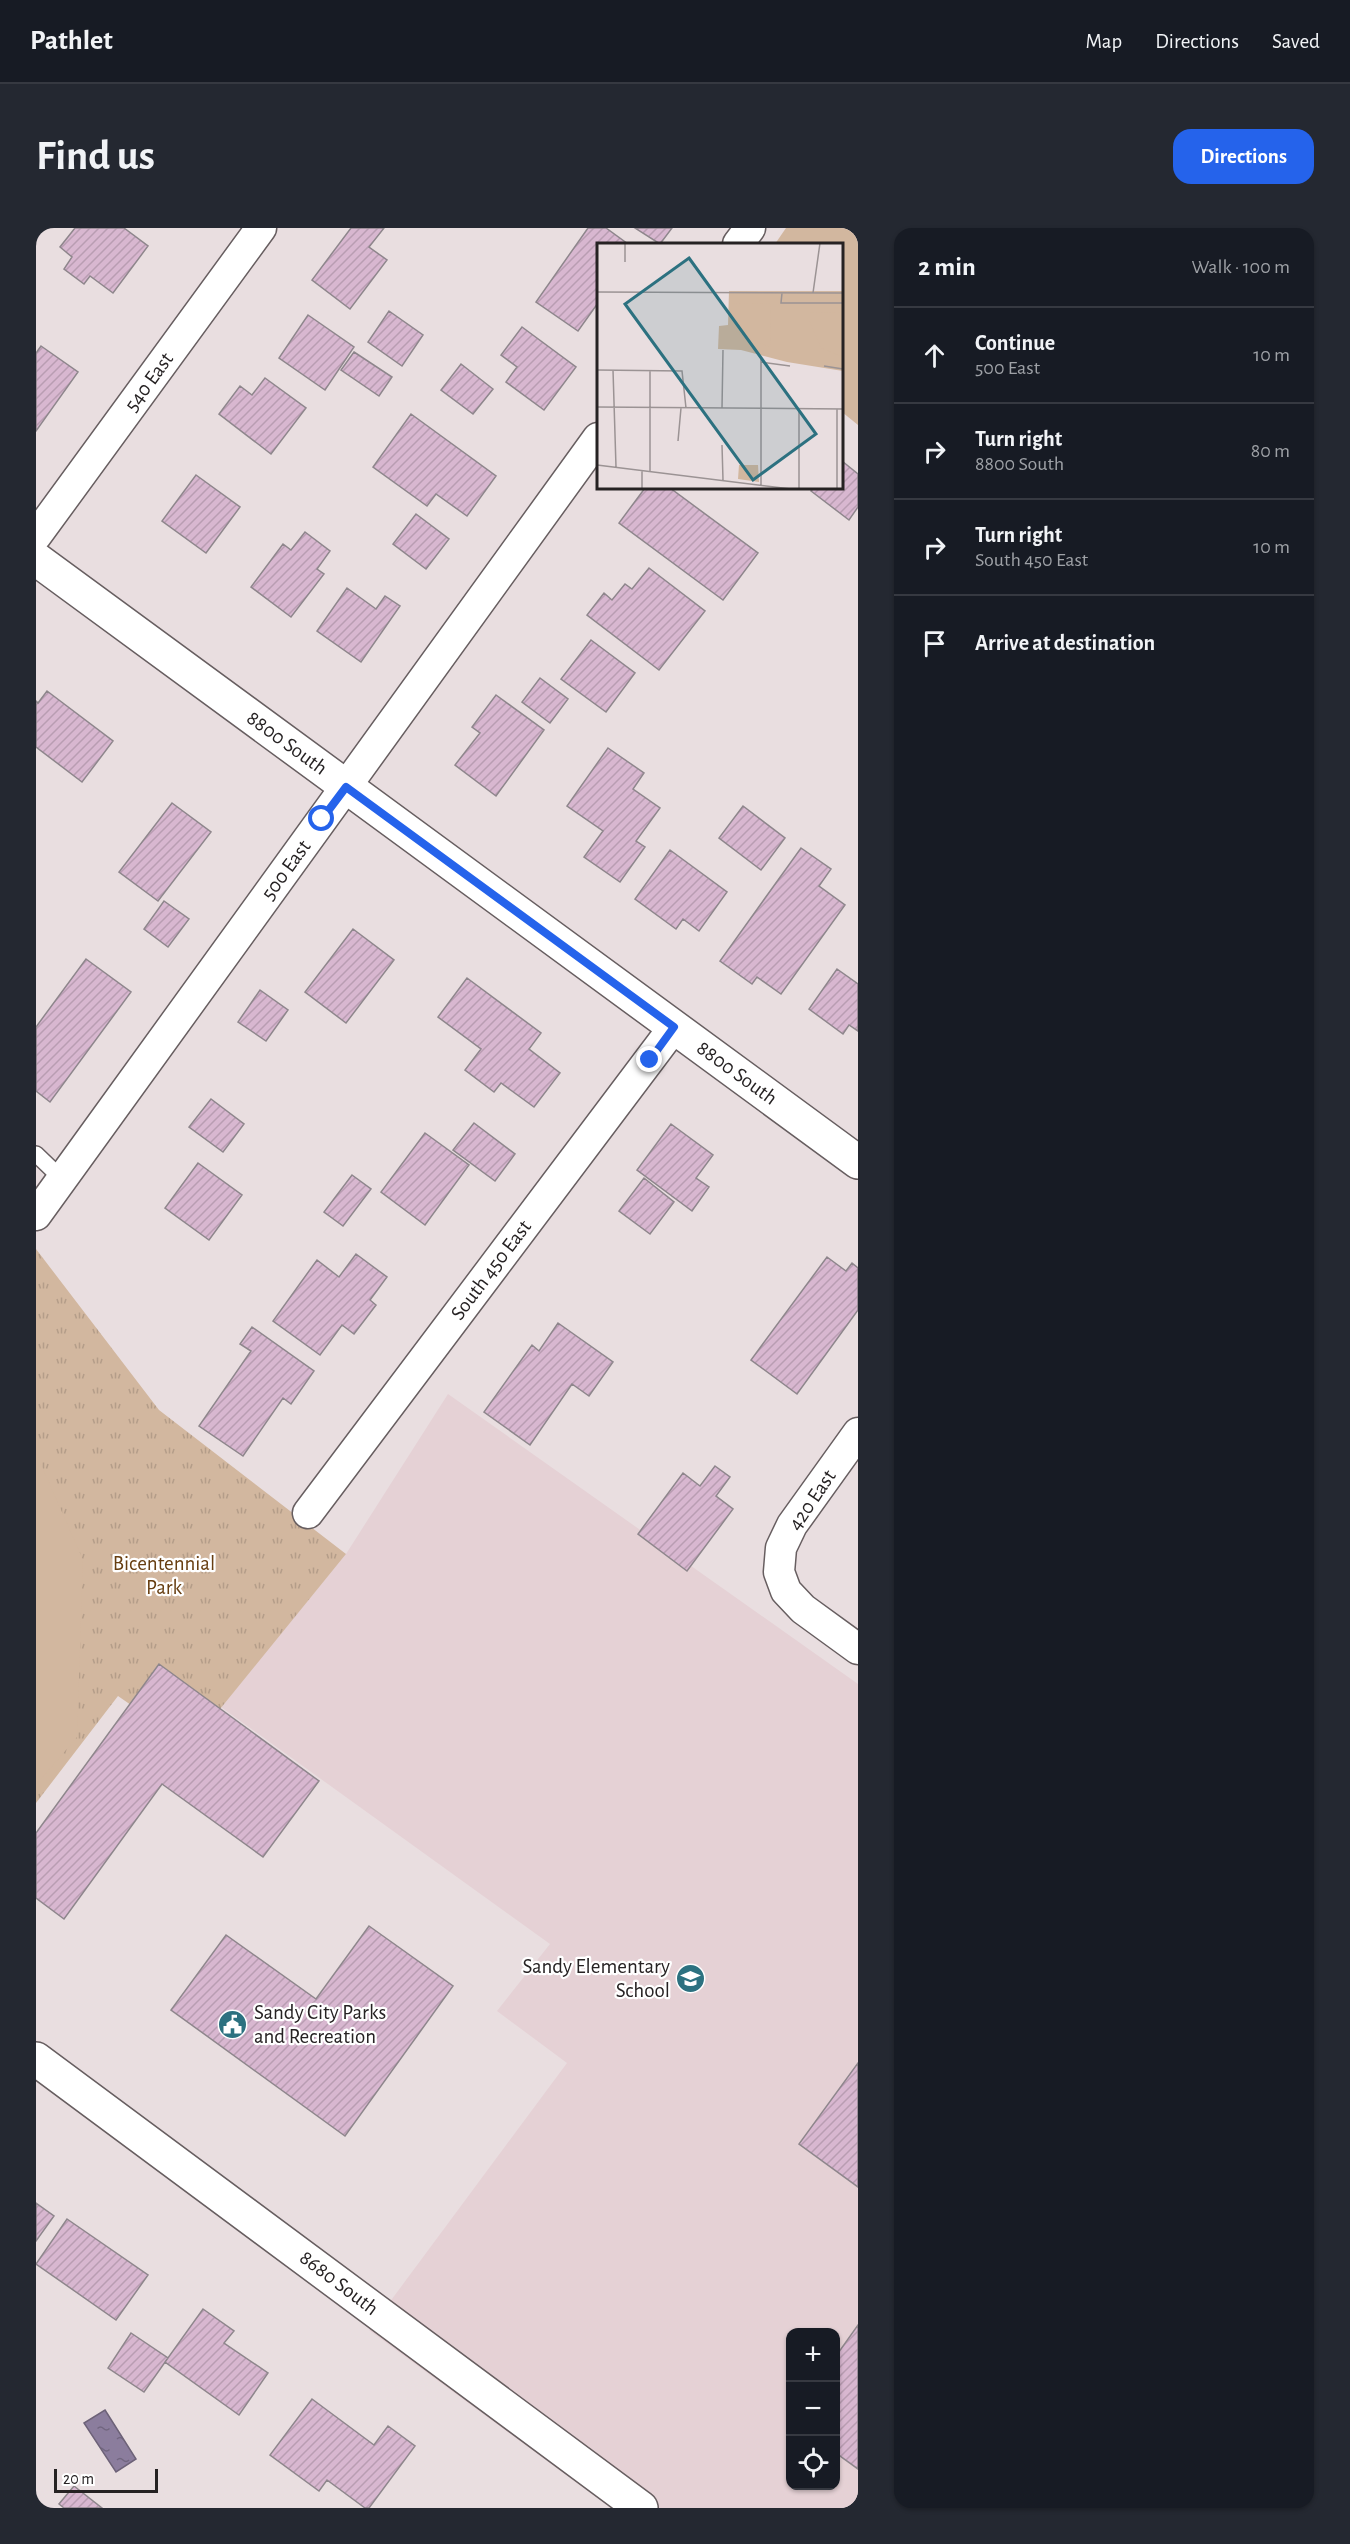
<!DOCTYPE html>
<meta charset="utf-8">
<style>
:root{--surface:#171b24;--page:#242831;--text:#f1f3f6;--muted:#9ea1a6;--line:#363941;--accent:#2563eb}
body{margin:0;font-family:"Alegreya Sans",sans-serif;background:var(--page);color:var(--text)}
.controls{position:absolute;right:18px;bottom:18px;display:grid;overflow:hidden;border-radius:12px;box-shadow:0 2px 4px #0004}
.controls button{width:54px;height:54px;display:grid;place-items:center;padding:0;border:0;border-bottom:2px solid var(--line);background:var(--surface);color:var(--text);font:30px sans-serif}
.scale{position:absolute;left:18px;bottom:15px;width:104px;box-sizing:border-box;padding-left:6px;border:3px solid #262223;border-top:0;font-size:16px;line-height:21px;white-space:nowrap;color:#262223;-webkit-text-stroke:4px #fff;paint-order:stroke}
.stop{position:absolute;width:18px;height:18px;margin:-14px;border:4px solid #2563eb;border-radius:50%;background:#fff}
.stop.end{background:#2563eb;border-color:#fff;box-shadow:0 2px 6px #0008}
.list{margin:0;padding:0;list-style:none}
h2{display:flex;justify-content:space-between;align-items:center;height:78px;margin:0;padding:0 24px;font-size:26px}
h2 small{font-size:20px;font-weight:400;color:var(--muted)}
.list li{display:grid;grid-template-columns:39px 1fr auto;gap:18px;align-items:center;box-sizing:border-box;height:96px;padding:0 24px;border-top:2px solid var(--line)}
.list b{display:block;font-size:22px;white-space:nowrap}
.list p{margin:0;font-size:20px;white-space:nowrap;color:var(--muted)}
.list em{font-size:20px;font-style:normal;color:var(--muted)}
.icon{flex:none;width:33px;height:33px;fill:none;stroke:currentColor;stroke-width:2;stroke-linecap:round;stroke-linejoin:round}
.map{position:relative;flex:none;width:822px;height:2280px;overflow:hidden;border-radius:18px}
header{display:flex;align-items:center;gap:36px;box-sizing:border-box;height:84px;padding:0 30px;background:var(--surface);border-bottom:2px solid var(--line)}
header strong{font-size:28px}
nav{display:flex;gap:33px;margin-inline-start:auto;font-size:21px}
.intro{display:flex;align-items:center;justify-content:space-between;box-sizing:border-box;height:144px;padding:0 36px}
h1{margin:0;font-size:42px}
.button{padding:15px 27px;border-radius:18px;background:var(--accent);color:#fff;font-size:21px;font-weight:700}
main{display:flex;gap:36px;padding:0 36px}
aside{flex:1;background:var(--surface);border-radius:18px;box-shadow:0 2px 4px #0004}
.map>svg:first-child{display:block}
.built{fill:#e5d1d5;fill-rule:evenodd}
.park{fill:url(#park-tufts)}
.garden{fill:#d2b79f}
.water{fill:url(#water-ripples);stroke:#6d6278;stroke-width:1.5}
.building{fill:url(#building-hatch);stroke:#8e868c;stroke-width:1.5}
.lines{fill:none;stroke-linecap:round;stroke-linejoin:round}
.lane-casing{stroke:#675e60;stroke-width:18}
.street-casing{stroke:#675e60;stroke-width:33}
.secondary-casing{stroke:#675e60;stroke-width:36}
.lane{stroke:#fff;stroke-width:15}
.street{stroke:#fff;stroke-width:30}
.secondary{stroke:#fff;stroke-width:33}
.route{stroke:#2563eb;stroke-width:8}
.labels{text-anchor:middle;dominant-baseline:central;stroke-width:4.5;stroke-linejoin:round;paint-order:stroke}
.street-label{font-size:21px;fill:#262223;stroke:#fff}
.park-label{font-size:21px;fill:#673e11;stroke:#fff}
.poi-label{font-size:21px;fill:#262223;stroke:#fff;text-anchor:end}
.inset-road{fill:none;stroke:#9b9394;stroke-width:1.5}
.view{fill:#2c7180;fill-opacity:0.15;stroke:#2c7180;stroke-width:3}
.inset-edge{fill:none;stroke:#262223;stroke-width:3}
</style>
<header>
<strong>Pathlet</strong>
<nav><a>Map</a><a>Directions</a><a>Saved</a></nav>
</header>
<div class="intro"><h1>Find us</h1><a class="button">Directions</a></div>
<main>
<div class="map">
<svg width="822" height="2280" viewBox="0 0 822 2280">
<defs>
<pattern id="park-tufts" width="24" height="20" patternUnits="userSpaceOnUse" patternTransform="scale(1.5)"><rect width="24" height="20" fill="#d2b79f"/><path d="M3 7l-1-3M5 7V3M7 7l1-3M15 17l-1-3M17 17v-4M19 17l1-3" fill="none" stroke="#b49d89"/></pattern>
<pattern id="water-ripples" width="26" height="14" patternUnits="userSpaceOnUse" patternTransform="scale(1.5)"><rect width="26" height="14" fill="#8b7d9d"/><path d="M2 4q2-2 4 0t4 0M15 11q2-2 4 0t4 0" fill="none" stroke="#716680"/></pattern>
<pattern id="building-hatch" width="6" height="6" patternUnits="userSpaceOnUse" patternTransform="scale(1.5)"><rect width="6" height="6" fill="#d8b7d0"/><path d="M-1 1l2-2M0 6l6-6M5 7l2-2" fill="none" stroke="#b99db2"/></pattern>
</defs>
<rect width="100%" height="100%" fill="#e9dee0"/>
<path class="built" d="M412,1166L822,1456V2280H575L333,2102L531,1835L461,1783L514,1716L185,1479L310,1326ZM754,2104H800V2258H754Z"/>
<path class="park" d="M0,1021L123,1182L310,1326L154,1518L82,1468L0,1575Z"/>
<path class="garden" d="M750,0H822V197L806,184V16H739Z
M0,1225L47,1332L41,1509L0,1557Z"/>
<path class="water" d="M69,2182L100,2231L80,2244L48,2195Z"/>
<path class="building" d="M39,0H88L112,18L77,65L54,48L48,56L28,41L36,29L24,19Z
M315,0H348L333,19L351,32L314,81L276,52Z
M552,0H570L592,16H562V75L542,103L500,74Z
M599,0H636L624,16Z
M353,83L387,107L366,138L332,114Z
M272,87L318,119L289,162L243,130Z
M486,99L540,139L508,182L470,154L481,139L465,127Z
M5,118L42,144L0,203V125Z
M318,124L356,149L343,168L305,142Z
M425,136L457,161L437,186L405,162Z
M229,150L270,180L235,226L183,186L204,158L216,167Z
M375,186L460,248L431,288L400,266L391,278L337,239Z
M806,233L822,246V279L813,292L775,263L778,260H806Z
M160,247L204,279L170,325L126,293Z
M609,260H634L722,325L687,372L583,295Z
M380,286L413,311L390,341L357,316Z
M269,304L294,323L281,341L288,346L255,389L215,359L247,316L255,322Z
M613,340L669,383L623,442L551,387L568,365L576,372L589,356L596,361Z
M311,360L340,381L349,368L364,378L325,434L281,403Z
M555,412L599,445L570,484L525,451Z
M504,450L532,471L514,495L486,474Z
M11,463L77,513L46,554L0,519V473L2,475Z
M460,467L508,502L460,568L419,537L444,505L436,499Z
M572,520L608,545L597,561L624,580L600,613L609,619L584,654L548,629L567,603L531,578Z
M136,575L175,604L122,673L83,644Z
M707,578L749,610L725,642L683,610Z
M765,620L795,641L783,658L809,677L745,766L721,749L716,756L684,733Z
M634,622L691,664L663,703L647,691L640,701L599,671Z
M128,673L153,691L132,719L108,701Z
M317,701L358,732L310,795L269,764Z
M50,731L95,764L14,874L0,863V799Z
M801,741L822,756V803L813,797L807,806L773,781Z
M431,750L505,805L493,821L524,845L498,879L465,855L458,864L429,842L445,821L402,789Z
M224,762L252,782L230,813L202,794Z
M175,871L208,896L187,924L153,899Z
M438,895L479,926L459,953L417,922Z
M635,896L677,927L660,950L673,959L656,983L601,942Z
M389,905L433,937L389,997L345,964Z
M162,935L206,967L173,1012L129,980Z
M316,947L335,961L307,998L288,984Z
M608,950L638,974L614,1006L583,983Z
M320,1026L351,1049L334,1072L340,1077L318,1106L306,1097L284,1127L237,1093L281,1032L303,1049Z
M791,1029L810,1043L816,1035L822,1040V1082L761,1166L715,1132Z
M522,1095L577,1134L553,1168L536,1156L494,1217L448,1184L496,1117L503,1123Z
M216,1099L278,1143L255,1176L247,1170L207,1228L163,1198L215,1123L204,1116Z
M679,1238L694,1249L680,1268L697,1281L651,1343L602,1306L647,1245L664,1258Z
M123,1436L283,1553L227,1629L126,1556L28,1691L0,1670V1605Z
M333,1698L417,1758L309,1908L135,1782L190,1707L280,1771Z
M822,1835V1959L763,1916Z
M0,1975L18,1988L0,2013Z
M31,1991L112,2047L80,2092L0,2036Z
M167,2081L198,2103L188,2115L232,2145L203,2187L129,2134Z
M822,2097V2241L800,2225V2128Z
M95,2105L132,2130L108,2164L72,2140Z
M276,2171L338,2217L352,2198L379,2218L333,2280H329L291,2252L283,2263L234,2227Z
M38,2258L66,2280H28L23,2276Z"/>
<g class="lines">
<defs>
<path id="lane" d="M0,926L26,951"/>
<path id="street" d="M702,16L714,0
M0,308L225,0
M0,987L562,210
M822,1205L756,1297L745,1320L743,1344L750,1363L767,1381L822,1421
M272,1285L638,799"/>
<path id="secondary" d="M0,331L822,934
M0,1831L605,2280"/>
</defs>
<use href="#lane" class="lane-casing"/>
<use href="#street" class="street-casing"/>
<use href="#secondary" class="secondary-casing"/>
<use href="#lane" class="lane"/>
<use href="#street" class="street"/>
<use href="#secondary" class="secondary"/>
</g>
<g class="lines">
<path class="route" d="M286,591L310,559L638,799L614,832"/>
</g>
<defs>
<symbol id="school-disc" viewBox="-11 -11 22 22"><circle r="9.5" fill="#2c7180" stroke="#fff"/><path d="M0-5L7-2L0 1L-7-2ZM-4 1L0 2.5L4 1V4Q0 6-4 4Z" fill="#fff"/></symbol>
<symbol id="civic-disc" viewBox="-11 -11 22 22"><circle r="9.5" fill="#2c7180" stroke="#fff"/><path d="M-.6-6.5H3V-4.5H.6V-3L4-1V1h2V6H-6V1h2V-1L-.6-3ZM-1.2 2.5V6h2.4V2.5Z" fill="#fff"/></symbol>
</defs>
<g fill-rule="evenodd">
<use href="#school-disc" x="638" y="1734" width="33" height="33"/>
<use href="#civic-disc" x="180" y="1780" width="33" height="33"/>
</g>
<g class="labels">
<g class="street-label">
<text transform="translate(113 154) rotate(-54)">540 East</text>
<text transform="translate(251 515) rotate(36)">8800 South</text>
<text transform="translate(250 642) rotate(-54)">500 East</text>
<text transform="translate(701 845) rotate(36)">8800 South</text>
<text transform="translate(455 1042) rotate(-53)">South 450 East</text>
<text transform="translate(776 1272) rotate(-56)">420 East</text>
<text transform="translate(303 2055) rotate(37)">8680 South</text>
</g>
<g class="park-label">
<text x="128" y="1335">Bicentennial<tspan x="128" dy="24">Park</tspan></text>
</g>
<g class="poi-label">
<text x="634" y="1738">Sandy Elementary<tspan x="634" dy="24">School</tspan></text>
<text x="218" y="1784" text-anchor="start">Sandy City Parks<tspan x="218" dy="24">and Recreation</tspan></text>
</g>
</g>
<g transform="translate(561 15)">
<rect width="246" height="246" fill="#e9dee0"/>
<path d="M132,48H246V128L190,119L144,107L121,106L122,83L131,82Z" fill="#d2b79f"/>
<path d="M133,60L174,61L173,104L141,91L132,77ZM246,69V114L224,105L212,77V70ZM142,222H161L162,239L141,236Z" fill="#d2b79f"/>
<path class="inset-road" d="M28,0V19M0,49L246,50M185,50L184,60H246M216,50L223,0M164,114V242M164,119L193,123M227,123L246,126M0,127L85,128L89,165M16,127L19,224M53,127V228M0,164L246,166M125,165L126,107M81,198L84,165M125,202L126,237M0,222L194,246M45,227V246M202,246V166M240,246V166"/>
<path class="view" d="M92,15L219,191L156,237L28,61Z"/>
<rect width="246" height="246" class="inset-edge"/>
</g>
</svg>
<div class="controls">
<button>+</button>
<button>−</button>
<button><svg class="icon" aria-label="locate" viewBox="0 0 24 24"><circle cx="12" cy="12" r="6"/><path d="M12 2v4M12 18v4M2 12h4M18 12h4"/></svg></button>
</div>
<div class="scale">20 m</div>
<div class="stop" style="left:286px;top:591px"></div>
<div class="stop end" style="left:614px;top:832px"></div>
</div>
<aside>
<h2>2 min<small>Walk · 100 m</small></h2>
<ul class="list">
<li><svg class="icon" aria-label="ahead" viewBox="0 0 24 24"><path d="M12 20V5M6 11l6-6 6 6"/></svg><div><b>Continue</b><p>500 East</p></div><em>10 m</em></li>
<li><svg class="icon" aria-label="right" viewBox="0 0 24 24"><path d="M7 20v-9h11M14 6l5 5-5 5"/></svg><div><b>Turn right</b><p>8800 South</p></div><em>80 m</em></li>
<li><svg class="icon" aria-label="right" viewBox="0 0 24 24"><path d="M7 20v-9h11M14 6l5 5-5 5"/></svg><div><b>Turn right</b><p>South 450 East</p></div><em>10 m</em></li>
<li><svg class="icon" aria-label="arrive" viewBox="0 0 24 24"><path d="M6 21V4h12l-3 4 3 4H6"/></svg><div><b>Arrive at destination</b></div></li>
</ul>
</aside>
</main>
